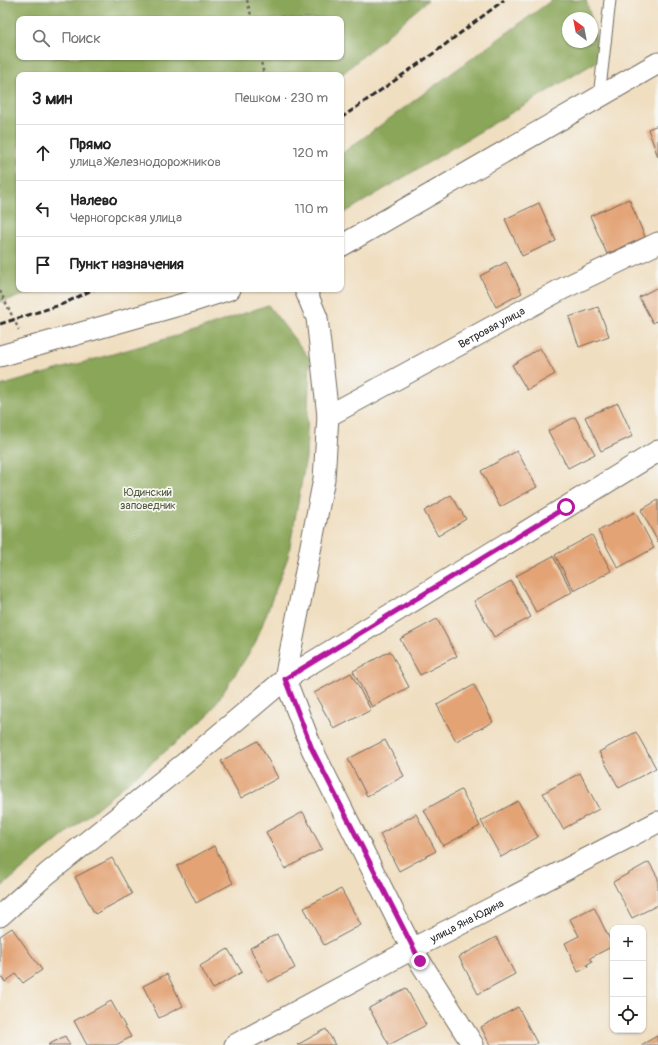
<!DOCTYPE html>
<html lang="ru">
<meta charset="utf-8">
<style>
:root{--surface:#fff;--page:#f6f6f6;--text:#222;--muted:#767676;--line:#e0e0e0}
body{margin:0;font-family:Pangolin,sans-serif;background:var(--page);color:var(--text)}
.controls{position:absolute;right:12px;bottom:12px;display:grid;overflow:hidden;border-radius:8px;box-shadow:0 1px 3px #0004}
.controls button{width:36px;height:36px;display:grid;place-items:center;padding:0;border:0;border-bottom:1px solid var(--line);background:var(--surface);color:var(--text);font:20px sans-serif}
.compass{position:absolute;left:562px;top:12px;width:36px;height:36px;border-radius:50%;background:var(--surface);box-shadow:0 1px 3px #0004;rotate:328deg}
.stop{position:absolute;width:12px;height:12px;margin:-9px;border:3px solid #b5179e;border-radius:50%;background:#fff}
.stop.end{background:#b5179e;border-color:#fff;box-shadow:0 1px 4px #0008}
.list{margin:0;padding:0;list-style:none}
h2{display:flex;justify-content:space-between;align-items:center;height:52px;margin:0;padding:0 16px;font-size:17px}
h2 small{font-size:13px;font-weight:400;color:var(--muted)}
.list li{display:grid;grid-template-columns:26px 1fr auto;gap:12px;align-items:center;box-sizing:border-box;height:56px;padding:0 16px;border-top:1px solid var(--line)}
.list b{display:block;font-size:15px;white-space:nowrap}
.list p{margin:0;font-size:13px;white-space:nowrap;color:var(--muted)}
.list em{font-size:13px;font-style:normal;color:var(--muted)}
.icon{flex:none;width:22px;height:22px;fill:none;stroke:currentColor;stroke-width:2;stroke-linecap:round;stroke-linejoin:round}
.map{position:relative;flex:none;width:658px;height:1045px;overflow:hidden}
.search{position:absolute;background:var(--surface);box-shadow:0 1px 3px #0004;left:16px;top:16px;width:328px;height:44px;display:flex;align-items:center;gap:10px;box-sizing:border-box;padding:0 14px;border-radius:8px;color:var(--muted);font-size:15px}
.panel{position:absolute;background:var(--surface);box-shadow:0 1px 3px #0004;left:16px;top:72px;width:328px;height:220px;border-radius:8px}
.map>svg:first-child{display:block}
.forest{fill:#8aa659;stroke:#5a6842;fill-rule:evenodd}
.building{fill:#e3a374}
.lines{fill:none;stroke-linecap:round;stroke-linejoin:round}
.lane-casing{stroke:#706a5f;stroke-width:13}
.street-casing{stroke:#706a5f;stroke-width:23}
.path{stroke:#706a5f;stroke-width:2.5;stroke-dasharray:3 3;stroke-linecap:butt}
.lane{stroke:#fff;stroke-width:11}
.street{stroke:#fff;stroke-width:21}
.rail{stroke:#2b2b2b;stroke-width:3;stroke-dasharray:6 3;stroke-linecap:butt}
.route{stroke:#b5179e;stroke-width:5}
.labels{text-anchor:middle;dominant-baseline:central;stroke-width:3.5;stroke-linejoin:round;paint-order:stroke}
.street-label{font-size:11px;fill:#2b2b2b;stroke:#f6f6f2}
.park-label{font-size:11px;fill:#52583c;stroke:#f6f6f2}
</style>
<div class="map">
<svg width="658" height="1045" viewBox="0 0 658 1045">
<rect width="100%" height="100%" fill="#f6f6f2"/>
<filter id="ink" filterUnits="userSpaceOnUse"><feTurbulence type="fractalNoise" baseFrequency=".025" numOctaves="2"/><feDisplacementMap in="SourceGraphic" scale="8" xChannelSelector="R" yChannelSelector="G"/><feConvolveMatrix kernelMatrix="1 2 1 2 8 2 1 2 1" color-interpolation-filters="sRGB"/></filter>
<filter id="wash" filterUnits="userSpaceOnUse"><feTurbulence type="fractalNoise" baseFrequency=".012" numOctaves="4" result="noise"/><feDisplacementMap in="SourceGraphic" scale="16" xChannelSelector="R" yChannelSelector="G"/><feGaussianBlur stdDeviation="0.9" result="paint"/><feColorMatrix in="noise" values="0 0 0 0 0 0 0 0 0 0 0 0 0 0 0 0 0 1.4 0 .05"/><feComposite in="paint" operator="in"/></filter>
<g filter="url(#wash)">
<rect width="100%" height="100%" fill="#f0dec0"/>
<path class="forest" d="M0,0H428L341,75H19V289H46L0,302ZM19,19H341V57H19Z
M552,0H586L591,18H568V42H592V23L601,59L341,215V154Z
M268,305L310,359L306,458L288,557L255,644L207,717L0,888V386L197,330Z"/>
<g id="blocks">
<path class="building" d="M658,125V157L648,129Z
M629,199L645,237L607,254L590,216Z
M539,203L556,241L522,256L505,219Z
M506,262L522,293L496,307L480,276Z
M658,287V320L653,323L639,297Z
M598,307L609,336L579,347L569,317Z
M540,348L555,374L527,390L512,365Z
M618,403L633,436L601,451L585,417Z
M575,417L595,454L568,468L548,431Z
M517,451L537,487L500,507L481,471Z
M451,495L466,519L438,536L424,511Z
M658,500V542L641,510Z
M635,512L654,548L618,568L598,531Z
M592,535L611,571L574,591L555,555Z
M553,556L572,592L536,612L516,576Z
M511,581L531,617L494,637L474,601Z
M437,619L457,656L420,675L400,639Z
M390,651L409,687L372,707L353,671Z
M351,673L371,710L334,729L314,693Z
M474,685L493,722L456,741L437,705Z
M636,732L656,768L619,788L599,752Z
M385,740L404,776L367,796L348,759Z
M258,741L278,778L241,798L221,761Z
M580,773L599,809L563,829L543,793Z
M461,790L480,826L443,846L424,810Z
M518,801L538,837L501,857L481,821Z
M303,812L322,849L285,869L266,832Z
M416,814L436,851L399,871L380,834Z
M214,846L233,883L196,903L177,866Z
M112,858L132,894L95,914L75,877Z
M649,862L658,878V905L632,918L613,882Z
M341,889L361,925L324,945L304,908Z
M594,907L613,946L590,958L592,962L587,964L588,967L578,972L565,943L579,936L570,919Z
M12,928L42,970L23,983L16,974L5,982L0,975V936Z
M277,934L295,968L268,982L250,948Z
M496,937L515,974L478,994L459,957Z
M228,949L242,972L213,989L200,966Z
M167,974L183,1006L159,1018L143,986Z
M406,988L426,1025L389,1045L369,1008Z
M111,1001L131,1037L116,1045H87L74,1021Z
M518,1007L537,1043L534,1045H490L481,1027Z
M326,1029L335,1045H297Z
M65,1036L70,1045H48Z
M657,1036L658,1045H641Z"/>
</g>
</g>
<g filter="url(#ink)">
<use href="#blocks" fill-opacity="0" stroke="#706a5f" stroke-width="1"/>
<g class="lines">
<defs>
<path id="lane" d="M599,97L610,0"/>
<g id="street">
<path d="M341,246L658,63"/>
<path d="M0,356L190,302L230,289"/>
<path id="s1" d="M328,416L562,289L658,243"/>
<path d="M0,916L47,874L195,755L285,679L324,479L328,416L317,318L305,289"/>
<path id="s2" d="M235,1045L412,949L658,822"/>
<path d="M473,1045L412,949L312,749L285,679L658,451"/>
</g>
</defs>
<use href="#lane" class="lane-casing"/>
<use href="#street" class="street-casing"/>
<path class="path" d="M247,0L252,19
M260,57L264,75
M0,291L19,330"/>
<use href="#lane" class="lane"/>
<use href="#street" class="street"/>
<path class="rail" d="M341,118L434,53L504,0
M0,324L63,304L94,289"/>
</g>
</g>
<g class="lines" filter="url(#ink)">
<path class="route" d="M420,961L312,749L285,679L566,507"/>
</g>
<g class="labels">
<g class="street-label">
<text stroke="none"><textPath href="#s1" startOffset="186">Ветровая улица</textPath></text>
<text stroke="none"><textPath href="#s2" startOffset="263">улица Яна Юдина</textPath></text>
</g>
<g class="park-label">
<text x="148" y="492">Юдинский<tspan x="148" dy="13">заповедник</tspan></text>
</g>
</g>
</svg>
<div class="controls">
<button>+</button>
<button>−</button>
<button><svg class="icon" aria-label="locate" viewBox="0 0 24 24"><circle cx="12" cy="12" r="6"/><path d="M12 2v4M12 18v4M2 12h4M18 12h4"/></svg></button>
</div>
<svg class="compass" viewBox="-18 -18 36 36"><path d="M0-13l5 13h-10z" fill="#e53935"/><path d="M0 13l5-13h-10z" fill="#767676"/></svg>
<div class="stop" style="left:566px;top:507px"></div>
<div class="stop end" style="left:420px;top:961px"></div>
<div class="search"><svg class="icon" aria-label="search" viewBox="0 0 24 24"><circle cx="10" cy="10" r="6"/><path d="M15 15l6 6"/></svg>Поиск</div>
<section class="panel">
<h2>3 мин<small>Пешком · 230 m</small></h2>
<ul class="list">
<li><svg class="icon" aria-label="ahead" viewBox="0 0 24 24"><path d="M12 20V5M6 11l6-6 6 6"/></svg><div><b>Прямо</b><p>улица Железнодорожников</p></div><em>120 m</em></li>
<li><svg class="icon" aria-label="left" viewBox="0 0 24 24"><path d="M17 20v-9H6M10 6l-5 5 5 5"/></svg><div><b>Налево</b><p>Черногорская улица</p></div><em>110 m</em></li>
<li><svg class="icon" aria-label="arrive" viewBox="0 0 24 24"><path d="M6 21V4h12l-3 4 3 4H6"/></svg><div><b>Пункт назначения</b></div></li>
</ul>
</section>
</div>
